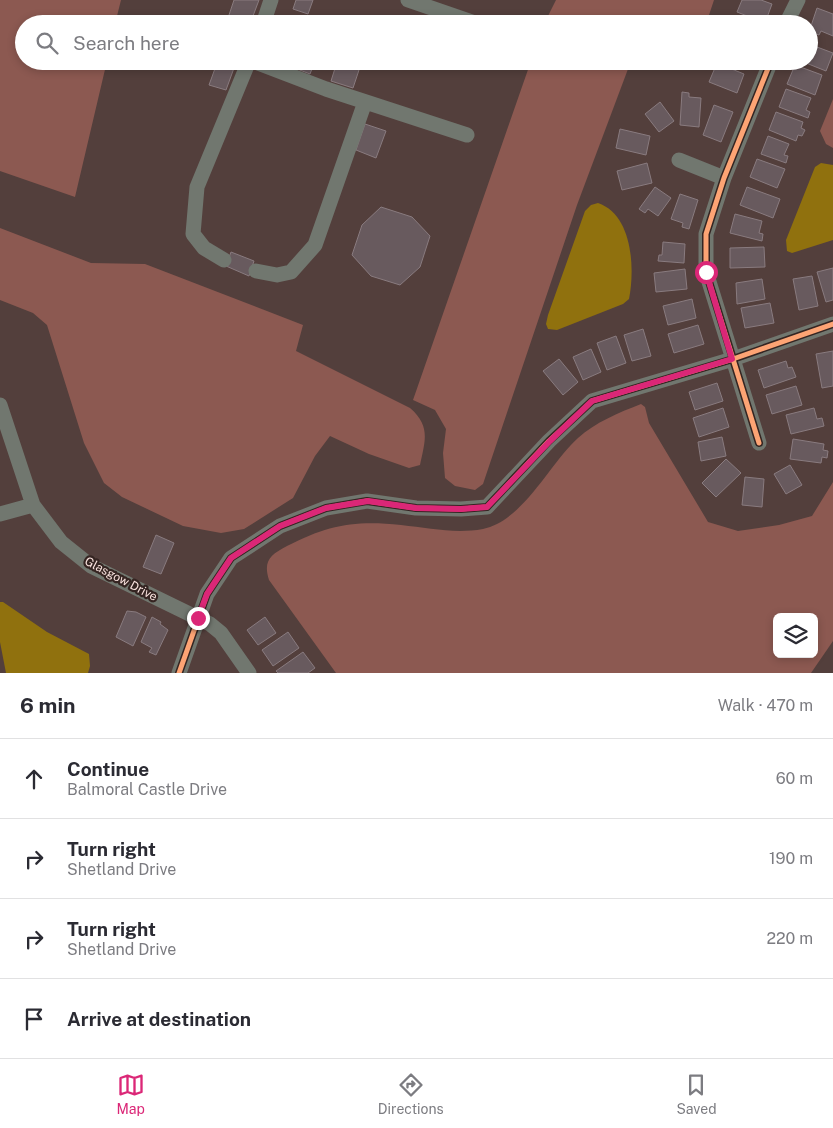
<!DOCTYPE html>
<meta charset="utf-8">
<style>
:root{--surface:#fff;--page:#f7f7f7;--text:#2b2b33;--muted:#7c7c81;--line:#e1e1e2;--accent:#db2777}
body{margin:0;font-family:"Public Sans",sans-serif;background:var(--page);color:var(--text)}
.controls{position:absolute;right:15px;bottom:15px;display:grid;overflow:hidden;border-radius:8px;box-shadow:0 2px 8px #0003}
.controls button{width:45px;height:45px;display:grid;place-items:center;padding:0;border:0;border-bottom:1px solid var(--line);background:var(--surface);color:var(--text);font:25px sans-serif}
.stop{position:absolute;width:15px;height:15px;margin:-11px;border:4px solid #db2777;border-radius:50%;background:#fff}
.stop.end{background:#db2777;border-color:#fff;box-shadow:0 1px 5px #0008}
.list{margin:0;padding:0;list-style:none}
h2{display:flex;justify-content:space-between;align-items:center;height:65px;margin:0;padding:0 20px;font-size:21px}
h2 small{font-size:16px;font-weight:400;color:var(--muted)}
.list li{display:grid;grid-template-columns:32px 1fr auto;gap:15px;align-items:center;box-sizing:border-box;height:80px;padding:0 20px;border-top:1px solid var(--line)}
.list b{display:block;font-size:19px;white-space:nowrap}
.list p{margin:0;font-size:16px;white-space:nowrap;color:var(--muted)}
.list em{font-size:16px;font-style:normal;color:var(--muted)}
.icon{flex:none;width:28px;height:28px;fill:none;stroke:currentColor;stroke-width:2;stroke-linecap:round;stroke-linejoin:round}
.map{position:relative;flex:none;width:833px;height:673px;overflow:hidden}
.search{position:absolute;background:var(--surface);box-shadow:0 2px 8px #0003;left:15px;right:15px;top:15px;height:55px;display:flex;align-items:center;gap:12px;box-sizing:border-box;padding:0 18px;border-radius:28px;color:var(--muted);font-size:19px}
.sheet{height:385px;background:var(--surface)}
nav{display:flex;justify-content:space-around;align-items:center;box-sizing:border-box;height:70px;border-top:1px solid var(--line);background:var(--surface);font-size:14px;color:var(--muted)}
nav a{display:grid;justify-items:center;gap:2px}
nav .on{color:var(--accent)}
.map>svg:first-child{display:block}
.green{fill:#8c5951;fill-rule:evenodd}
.water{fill:#90710e}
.building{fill:#685a5e;stroke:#897b7f}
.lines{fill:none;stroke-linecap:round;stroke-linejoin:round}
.minor{stroke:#71776f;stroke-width:15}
.cycleway-casing{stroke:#352522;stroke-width:8}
.cycleway{stroke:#fda474;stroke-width:5}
.route{stroke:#db2777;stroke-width:6}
.labels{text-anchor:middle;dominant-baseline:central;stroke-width:4.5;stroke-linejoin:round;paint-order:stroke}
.street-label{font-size:12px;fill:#fae3df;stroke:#352522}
</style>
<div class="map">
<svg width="833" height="673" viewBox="0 0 833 673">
<rect width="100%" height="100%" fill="#533f3c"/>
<path class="green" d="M0,0H121L115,24H24V61H107L75,197L0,171Z
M556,0H714L706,24H544Z
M531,61H631L577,205L483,484L475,490L455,486L445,478L443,453L446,429L435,410L413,400Z
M833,99V148L826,144L820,131Z
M0,228L91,263L145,264L303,325L296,351L410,408C431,426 425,441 420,465L409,468L369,454L330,436L315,456L293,498L244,529L221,533L183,526L122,497L104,483L84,443L47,325L33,313L0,300Z
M641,404L645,407L649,423L708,522L738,531L779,525L812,516L833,482V641L811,673H336L269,580C263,561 270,555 287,546C328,525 355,520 401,525C429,528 455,534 483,529C523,521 550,463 578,438C596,422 618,413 641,404ZM777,617H814V654H777Z"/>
<path class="water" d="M821,163L833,165V240L792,253L787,251L786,240L815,167Z
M598,203C633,215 635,269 629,299L623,304L557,330L548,329L546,324L548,315L585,211L591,205Z
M0,602H3L47,632L89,654L90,666L88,673H6L0,642Z"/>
<path class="building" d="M234,0H259L250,24H226Z
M296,0H313L308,14L293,9Z
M742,0H761L772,4L765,23L737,12Z
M817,8L833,14V36L821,31L819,35L809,32Z
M734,16L753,24H731Z
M809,44L833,53L826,71L801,61H809Z
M288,61H315L310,74L287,65Z
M726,61H749L746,69Z
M337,62L359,70L353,88L331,81Z
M217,63L234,68L226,90L209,85Z
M717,63L744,74L737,93L709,82Z
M795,65L822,75L815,95L787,84Z
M786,89L811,98L806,110L810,112L808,118L779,107Z
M682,92L689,93V97L701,98L699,127L680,125Z
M660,102L674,121L659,132L645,114Z
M714,105L733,112L721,142L703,135Z
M776,112L803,122L801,128L805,130L802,136L798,135L796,141L769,130Z
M365,124L386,131L376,158L356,150Z
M620,129L650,136L646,155L616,148Z
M768,136L789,144L784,155L788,156L786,163L761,154Z
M757,159L785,169L777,188L750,177Z
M647,163L652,183L622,190L617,171Z
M655,187L671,198L658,216L648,209L645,213L639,209Z
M747,187L780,199L773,218L740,205Z
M680,194L698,200L689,229L682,227L683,223L671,219Z
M381,207L412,217L430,236L420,267L400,285L371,276L352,255L362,225Z
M735,214L762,221L759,233L763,234L762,241L730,233Z
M663,242L685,244L684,263L658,261L659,255H662Z
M764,247L765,267L730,268V248Z
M231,252L254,261L249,276L226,266Z
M833,268V300L826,302L817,272Z
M685,269L687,289L656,292L654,273Z
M812,276L818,306L799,310L793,279Z
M762,279L765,299L737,304L736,283Z
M692,299L696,318L668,325L663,306Z
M770,303L774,323L745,328L741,308Z
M698,325L704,344L674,353L668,334Z
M643,329L651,356L632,361L624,335Z
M616,336L626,363L607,370L597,343Z
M591,349L601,372L583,380L573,357Z
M833,351V386L822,388L816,354Z
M559,359L578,382L563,395L543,371Z
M786,361L788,368L792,367L796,377L764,388L758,370Z
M717,383L723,401L695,410L689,392Z
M796,386L802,405L772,414L766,395Z
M723,408L729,427L699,437L693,418Z
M814,408L817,419L822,418L824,426L791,434L786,415Z
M722,437L726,456L701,461L698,442Z
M793,439L824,444L823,450L828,451L827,458L822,457L821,463L790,459Z
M726,459L741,473L716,497L702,483Z
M790,465L802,485L786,494L774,474Z
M745,477L764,479L762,507L742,505Z
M156,535L174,543L161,574L143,567Z
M127,611L136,612L146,617L133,646L116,637Z
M152,617L161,622L160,624L168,630L156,655L149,652L152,648L141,642Z
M265,617L276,633L258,645L247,630Z
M288,632L299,648L273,666L262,650Z
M303,652L315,668L308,673H278L276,671Z"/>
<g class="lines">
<path class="minor" d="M408,0L478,24
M263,24L271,0
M786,24L798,0
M253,61L326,89L467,135
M679,160L724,178
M224,260L204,248L193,234L197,187L249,61
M256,271L277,275L291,272L315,245L365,102
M0,405L33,505L61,542L91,566L210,624L221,633L249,673
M759,443L706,272V234L724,178L771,61
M0,514L33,505
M179,673L207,594L231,558L280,526L326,508L367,501L416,508L461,509L487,507L549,441L592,401L733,359L833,324"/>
<defs>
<path id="cycleway" d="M759,443L706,272V234L724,178L771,61
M179,673L207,594L231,558L280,526L326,508L367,501L416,508L461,509L487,507L549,441L592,401L733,359L833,324"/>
</defs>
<use href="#cycleway" class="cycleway-casing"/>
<use href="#cycleway" class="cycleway"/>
</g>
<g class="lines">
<path class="route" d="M198,618L207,594L231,558L280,526L326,508L368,501L416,508L461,509L487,507L550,441L592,401L732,359L706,272"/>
</g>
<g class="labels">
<g class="street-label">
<text transform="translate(121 579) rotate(28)">Glasgow Drive</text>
</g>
</g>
</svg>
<div class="controls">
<button><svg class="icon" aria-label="layers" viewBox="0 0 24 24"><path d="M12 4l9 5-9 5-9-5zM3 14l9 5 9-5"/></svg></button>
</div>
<div class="stop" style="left:706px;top:272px"></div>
<div class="stop end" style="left:198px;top:618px"></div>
<div class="search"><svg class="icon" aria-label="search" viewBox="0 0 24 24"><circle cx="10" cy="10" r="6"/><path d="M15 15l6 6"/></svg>Search here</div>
</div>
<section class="sheet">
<h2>6 min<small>Walk · 470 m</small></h2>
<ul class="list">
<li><svg class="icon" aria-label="ahead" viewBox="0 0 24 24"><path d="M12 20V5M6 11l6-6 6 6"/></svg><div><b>Continue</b><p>Balmoral Castle Drive</p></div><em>60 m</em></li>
<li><svg class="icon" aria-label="right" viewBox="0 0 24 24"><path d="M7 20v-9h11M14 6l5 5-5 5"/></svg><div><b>Turn right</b><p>Shetland Drive</p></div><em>190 m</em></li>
<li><svg class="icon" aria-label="right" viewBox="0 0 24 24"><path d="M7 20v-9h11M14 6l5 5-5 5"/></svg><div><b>Turn right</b><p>Shetland Drive</p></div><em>220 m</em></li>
<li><svg class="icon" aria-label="arrive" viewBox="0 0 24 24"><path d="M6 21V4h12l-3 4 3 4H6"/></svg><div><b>Arrive at destination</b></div></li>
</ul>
</section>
<nav>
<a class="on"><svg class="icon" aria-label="map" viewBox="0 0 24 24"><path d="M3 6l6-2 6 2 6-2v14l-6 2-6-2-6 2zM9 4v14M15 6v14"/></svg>Map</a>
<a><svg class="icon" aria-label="directions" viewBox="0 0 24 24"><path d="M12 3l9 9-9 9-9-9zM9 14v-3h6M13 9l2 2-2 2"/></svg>Directions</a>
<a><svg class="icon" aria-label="saved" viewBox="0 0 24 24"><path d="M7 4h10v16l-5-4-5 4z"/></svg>Saved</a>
</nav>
